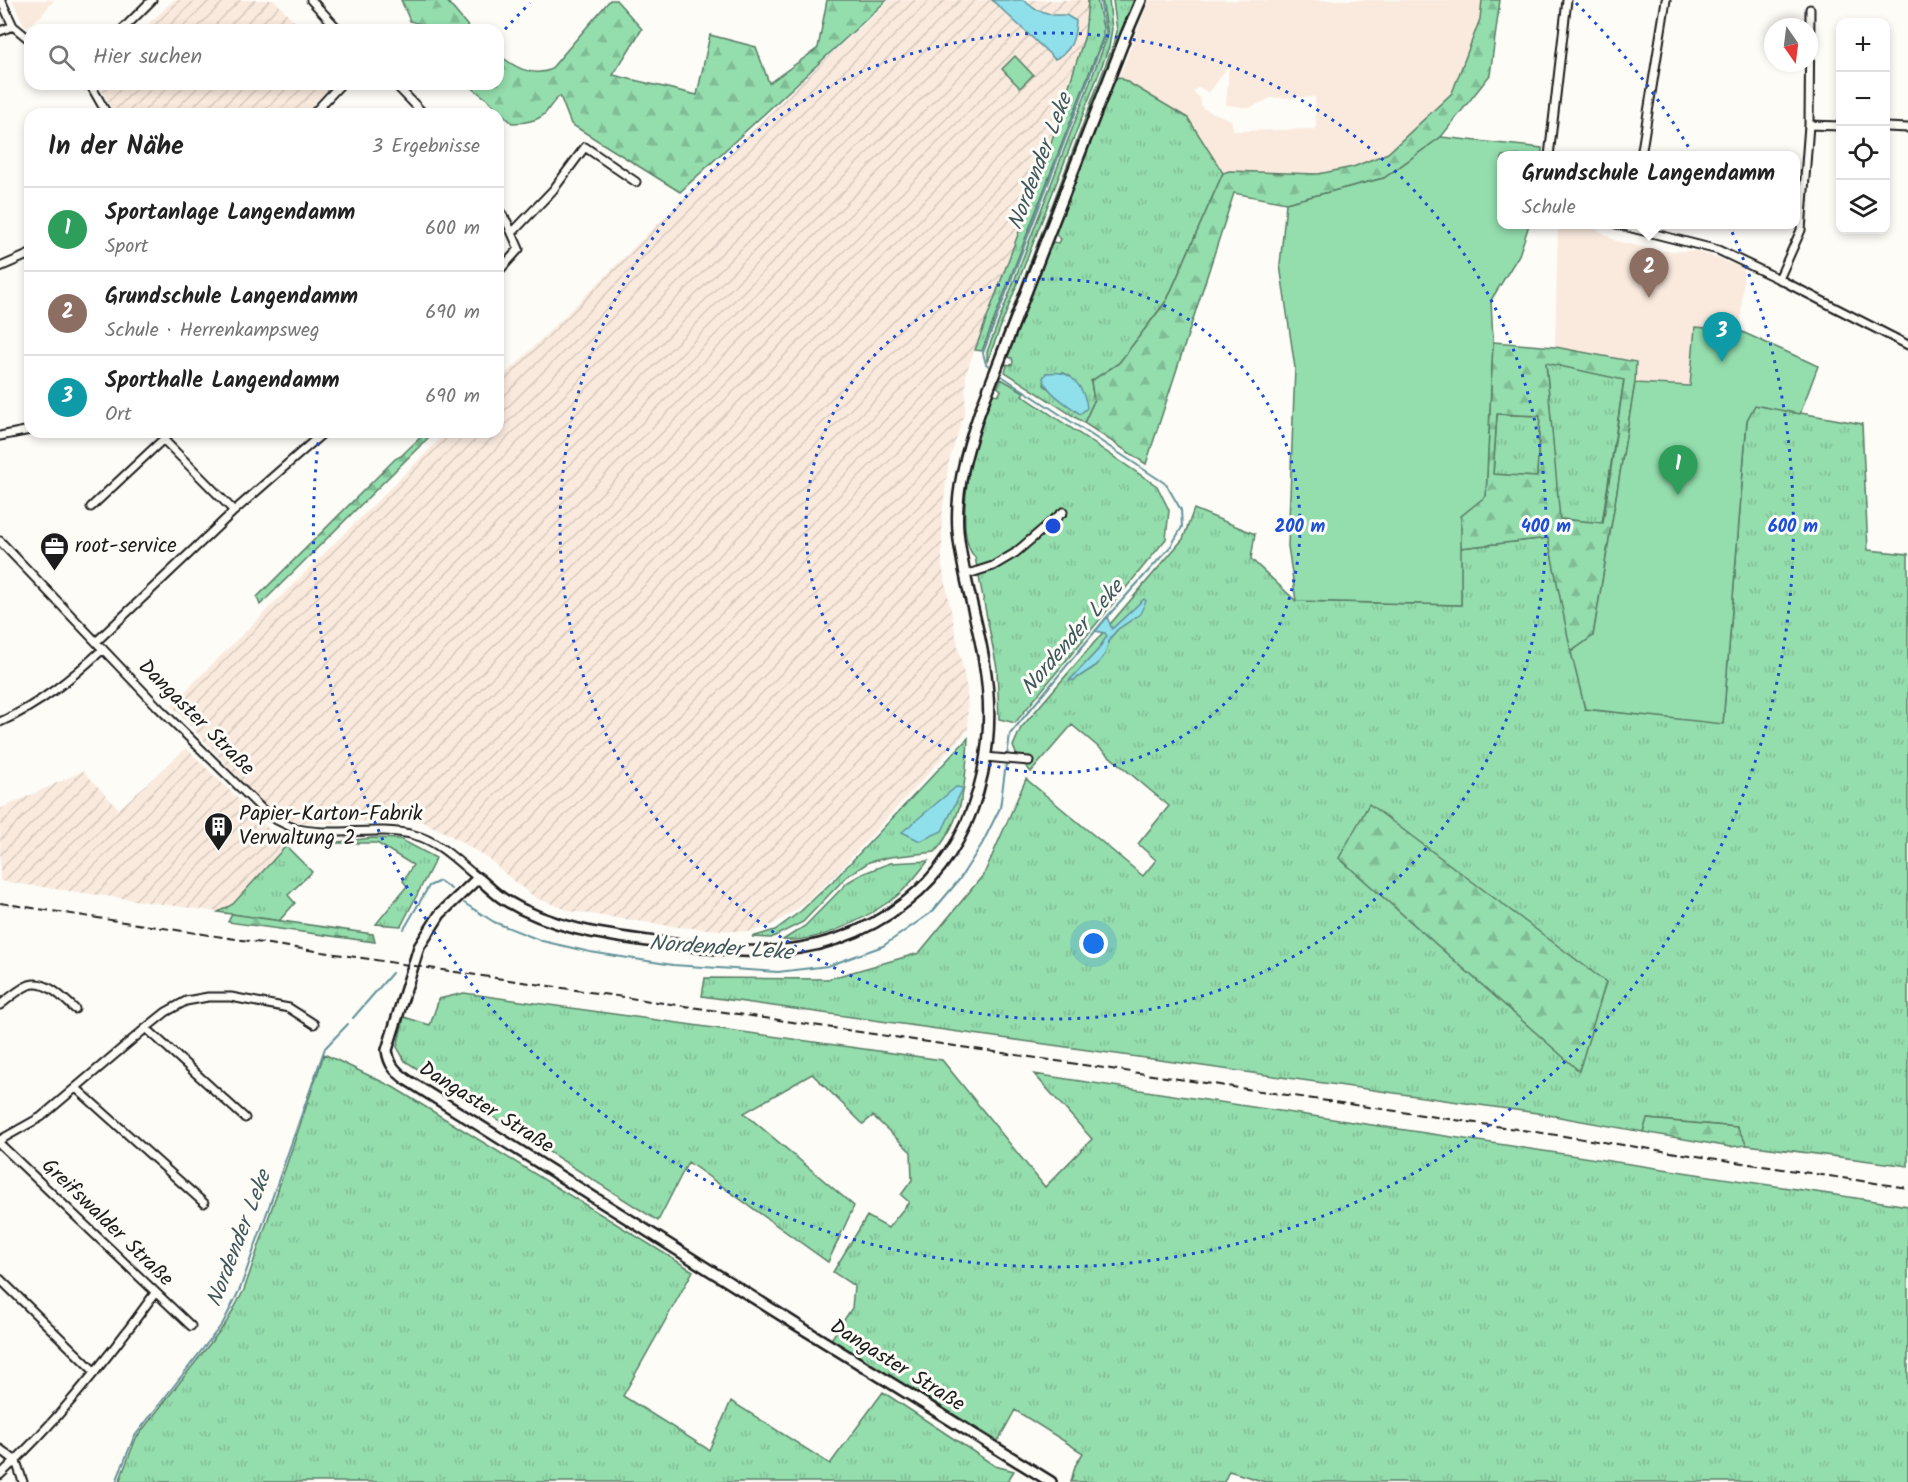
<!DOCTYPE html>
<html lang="de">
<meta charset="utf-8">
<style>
:root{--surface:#fff;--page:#f6f6f6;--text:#222;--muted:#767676;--line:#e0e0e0;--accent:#1a73e8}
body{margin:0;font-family:Kalam,sans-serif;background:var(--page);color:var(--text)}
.controls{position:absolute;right:18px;top:18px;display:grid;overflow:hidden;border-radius:12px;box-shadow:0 3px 9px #0003}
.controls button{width:54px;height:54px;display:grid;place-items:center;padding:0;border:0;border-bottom:2px solid var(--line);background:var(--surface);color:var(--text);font:30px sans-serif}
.compass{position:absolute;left:1764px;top:18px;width:54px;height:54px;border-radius:50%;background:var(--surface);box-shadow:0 3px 9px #0003;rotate:166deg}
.you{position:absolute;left:1094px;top:944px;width:21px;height:21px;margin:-15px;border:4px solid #fff;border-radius:50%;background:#1a73e8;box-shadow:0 0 0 9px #1a73e833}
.badge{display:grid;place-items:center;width:39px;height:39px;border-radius:50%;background:var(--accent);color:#fff;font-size:20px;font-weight:700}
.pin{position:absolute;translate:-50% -50px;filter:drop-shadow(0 2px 3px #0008)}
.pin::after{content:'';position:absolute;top:32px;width:21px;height:18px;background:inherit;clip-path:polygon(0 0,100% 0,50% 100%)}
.popup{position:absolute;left:1497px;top:151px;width:303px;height:78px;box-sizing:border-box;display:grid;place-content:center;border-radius:12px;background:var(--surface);filter:drop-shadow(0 2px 4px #0005);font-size:20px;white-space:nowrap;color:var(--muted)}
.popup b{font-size:22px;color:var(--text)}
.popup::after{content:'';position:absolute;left:50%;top:100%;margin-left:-12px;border:12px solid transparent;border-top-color:var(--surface)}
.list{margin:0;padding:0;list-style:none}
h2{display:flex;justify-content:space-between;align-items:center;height:78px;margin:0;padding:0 24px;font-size:26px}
h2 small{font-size:20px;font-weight:400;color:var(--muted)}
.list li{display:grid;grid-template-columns:39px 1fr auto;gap:18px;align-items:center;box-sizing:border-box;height:84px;padding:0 24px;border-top:2px solid var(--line)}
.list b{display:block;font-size:22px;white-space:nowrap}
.list p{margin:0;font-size:20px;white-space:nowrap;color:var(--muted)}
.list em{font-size:20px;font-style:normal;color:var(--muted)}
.icon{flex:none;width:33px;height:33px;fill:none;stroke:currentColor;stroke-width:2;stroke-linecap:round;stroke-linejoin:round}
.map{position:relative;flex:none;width:1908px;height:1482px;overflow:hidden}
.search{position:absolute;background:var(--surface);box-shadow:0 3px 9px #0003;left:24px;top:24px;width:480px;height:66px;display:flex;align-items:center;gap:15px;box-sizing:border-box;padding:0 21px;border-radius:18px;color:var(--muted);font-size:22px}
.panel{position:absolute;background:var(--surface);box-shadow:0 3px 9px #0003;left:24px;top:108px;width:480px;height:330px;border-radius:18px}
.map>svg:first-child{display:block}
.built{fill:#faeade;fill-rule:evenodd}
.industrial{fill:url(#industrial-furrows)}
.grass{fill:url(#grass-tufts);stroke:#587c64;stroke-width:1.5;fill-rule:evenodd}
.forest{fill:url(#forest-firs);stroke:#587c64;stroke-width:1.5;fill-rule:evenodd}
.pitch{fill:#94ddad;stroke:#587c64;stroke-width:1.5}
.water{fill:#90e0ec;stroke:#629299;stroke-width:1.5}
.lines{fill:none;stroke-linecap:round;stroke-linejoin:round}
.stream{stroke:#629299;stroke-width:2}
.street-casing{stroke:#1c1c1c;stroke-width:11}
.secondary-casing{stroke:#1c1c1c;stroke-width:14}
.street{stroke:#fdfcf7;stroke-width:7}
.secondary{stroke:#fdfcf7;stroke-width:9}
.rail{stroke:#1c1c1c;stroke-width:2;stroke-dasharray:9 4.5;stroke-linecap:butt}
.ring{fill:none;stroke:#1d4ed8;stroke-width:3;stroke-dasharray:3 6}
.labels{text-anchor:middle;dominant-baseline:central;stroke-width:6;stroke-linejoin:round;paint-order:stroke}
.poi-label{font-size:21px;fill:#1c1c1c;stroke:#fdfcf7;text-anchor:start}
.street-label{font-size:21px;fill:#1c1c1c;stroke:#fdfcf7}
.water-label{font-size:22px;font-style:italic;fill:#3f575a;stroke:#fdfcf7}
.centre{fill:#1d4ed8;stroke:#fdfcf7;stroke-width:3}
.ring-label{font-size:18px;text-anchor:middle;font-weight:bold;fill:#1d4ed8;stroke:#fdfcf7;stroke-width:6;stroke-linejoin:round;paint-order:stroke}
</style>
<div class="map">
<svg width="1908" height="1482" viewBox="0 0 1908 1482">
<defs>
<pattern id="industrial-furrows" width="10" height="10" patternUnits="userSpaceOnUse" patternTransform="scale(1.5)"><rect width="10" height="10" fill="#faeade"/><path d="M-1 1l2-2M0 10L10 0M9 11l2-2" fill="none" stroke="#d6c8be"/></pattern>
<pattern id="grass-tufts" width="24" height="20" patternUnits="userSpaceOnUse" patternTransform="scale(1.5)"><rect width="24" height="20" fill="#94ddad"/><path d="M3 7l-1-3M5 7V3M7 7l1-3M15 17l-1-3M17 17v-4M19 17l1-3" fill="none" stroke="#7fbd94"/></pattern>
<pattern id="forest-firs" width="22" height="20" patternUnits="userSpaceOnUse" patternTransform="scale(1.5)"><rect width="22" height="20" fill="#94ddad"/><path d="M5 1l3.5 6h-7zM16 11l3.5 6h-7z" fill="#7fbd94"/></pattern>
</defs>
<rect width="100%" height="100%" fill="#fdfcf7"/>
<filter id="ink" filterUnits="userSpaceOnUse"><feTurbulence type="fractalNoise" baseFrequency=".0167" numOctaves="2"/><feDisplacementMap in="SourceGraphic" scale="12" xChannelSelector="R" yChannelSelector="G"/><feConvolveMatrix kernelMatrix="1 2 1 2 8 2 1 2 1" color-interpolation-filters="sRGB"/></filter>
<g filter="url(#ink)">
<path class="built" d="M12,0H54L41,16L25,27Z
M1149,0H1482L1480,19L1452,93L1388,153L1353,167L1318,174L1229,171L1223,173L1188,118L1119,77ZM1229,65L1226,105L1249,108L1271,98L1315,97L1316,129L1234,131L1231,120L1202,108L1200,98L1193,91L1199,87L1209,93Z
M1558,225H1589L1616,241L1661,251H1696L1744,268L1740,331L1695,327L1690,386L1635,383L1636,362L1555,347Z"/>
<path class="industrial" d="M174,0H274L303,30H142Z
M890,0H1088L1085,35L1045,162L966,373L965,410L948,465L942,518V566L967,690L968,730L835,875L800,907L774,924L748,932L677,927L570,911L536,898L511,879L489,859L448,834L421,821L395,819L337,823L296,822L266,807L171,705L447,432H498V382L802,81Z
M99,84H334L304,114H114Z
M186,748L286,846L233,904L218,912L0,881V809L83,771L119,809Z"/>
<path class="grass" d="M1088,0H1097L1103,27V37L982,351L975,350L1045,162L1085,35Z
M1102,0H1109L1112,29L1109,47L987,362V352L1108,35Z
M1113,0H1134L996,355H995L1115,40L1117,31Z
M1119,77L1188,118L1223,173L1167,300L1119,363L1091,381L1094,401L1084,423L1005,372L1007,366L1004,364L1012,365L1013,362L1012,358L1006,357L1052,242L1059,243L1061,239L1055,234L1115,79ZM1046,373H1064L1071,377L1079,413L1044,385Z
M1546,362L1624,379L1602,523L1559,519Z
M1001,379L1024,392L1022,395L1157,486L1169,510L1166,539L1015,723L999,719L997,668L975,557C956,539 968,470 974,446C978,430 985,413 991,397L994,394L999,395L1001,390L996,386H998Z
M1755,405L1862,424L1868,550L1908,554V1166L1747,1145L1736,1127L1648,1119L1643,1132L1537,1113L702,996L705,978L828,979L919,953L984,874L1026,779L1143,876L1156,860L1138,844L1169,806L1072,725L1031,772L1017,756L1013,746L1021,728L1183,539L1194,509L1255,534L1251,559L1296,601L1461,605L1460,548L1548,538L1585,709L1723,723L1747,420ZM1141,602L1140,614L1118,629L1110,638L1097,665L1074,680H1070L1098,650L1112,629Z
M1497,414L1540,416L1537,477L1493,475Z
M968,738C966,782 964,818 935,852L890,857L869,862L846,877L803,922L771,938L752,937L775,930L801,911L836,878Z
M372,838L400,839L436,858L401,926L376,924L407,886L403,881L413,865L377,843H329Z
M286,846L312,872L288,895L295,903L279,921L218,912L233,904Z
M928,861C917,875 904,892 890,901C859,922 820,942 783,940L805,926L848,882L862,874L890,863Z
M464,993L942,1060L1045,1187L1092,1139L1034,1074L1908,1206V1482H1265L1229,1471L1224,1482H1071L1075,1466L1083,1453L1015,1410L998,1441L830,1341L852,1308L854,1286L833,1272L867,1216L888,1228L909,1202L901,1195L912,1180L911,1152L873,1116L863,1124L812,1074L744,1113L854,1206L828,1262L688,1162L658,1221L405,1061L397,1047L404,1017L430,1025L439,999Z
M324,1054L393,1087L693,1271L623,1396L709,1450L731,1401L830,1464L883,1392L995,1466L1014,1471L1007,1482H119L136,1438L226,1323L244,1290Z"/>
<path class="forest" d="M401,0H446L471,30H438L410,21Z
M610,0H616L642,29L613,75L697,95L710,35L756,47L769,83L818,48L827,0H887L680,192L571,124L560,96C553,101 552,104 547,111C540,121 523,123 512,123L488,100L467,84H498V54C513,66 530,77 550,70Z
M1482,0H1500L1490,75L1441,137L1384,178L1286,203L1234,193L1146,464L1084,423L1094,401L1091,381L1119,363L1167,300L1223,173L1229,171L1318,174L1353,167L1388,153L1452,93L1480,19Z
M1493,342L1555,347L1636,362L1635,383L1593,636L1571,652L1548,538L1460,548L1461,516L1486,495ZM1546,363L1624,380L1603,523L1560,519ZM1497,414L1540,416L1537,477L1493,474Z
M426,432H434L260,605L257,597L395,459L401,456Z
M1369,804L1606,982L1579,1071L1339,858Z
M232,914L373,934L375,942L228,922Z
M1647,1119L1737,1127L1747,1145L1730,1147L1643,1132Z"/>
<path class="pitch" d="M1015,56L1033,75L1020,88L1002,69Z
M1441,137L1542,148V155L1502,156V224L1529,225L1519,255L1491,300L1493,342L1486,496L1461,516V605L1296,601L1288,546L1295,368L1280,265L1286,203L1384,178Z
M1695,327L1740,331L1818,366L1800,414L1755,405L1747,420L1723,724L1585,709L1571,652L1593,636L1635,383L1690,386Z"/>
<path class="water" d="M992,0H1023L1035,9L1053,15H1066L1076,21C1075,38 1072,51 1055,59Z
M1046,373C1051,373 1057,372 1061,373C1076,375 1086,395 1087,408L1080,414C1068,405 1046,392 1043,378Z
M1144,599L1146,601L1140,614L1118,629L1110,638L1105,654L1097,665L1074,680L1069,681L1098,650L1107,636L1105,633L1095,631L1107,617L1112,629Z
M956,787L963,788L942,831L920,841L902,832Z"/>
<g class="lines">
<path class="stream" d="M993,369L986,364L983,353L1106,33L1100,0
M464,903L494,922L542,941L590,952L673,965L778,972L828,966L883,946L932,912L959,880L982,844L1000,808L1010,734L1107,617L1171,546L1182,527L1181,510L1166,484L997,373
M404,929L429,886L440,881L451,889
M353,1018L392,973
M116,1482L134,1437L223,1323L240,1289L325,1048L348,1024"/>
<defs>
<path id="street" d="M1,0L13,26L30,40
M311,0L339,30
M122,30L152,0
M0,31L13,26
M90,84L107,114
M395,84L424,114
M313,114L341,84
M1809,125L1840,126
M1886,127L1908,128
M1549,156L1567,0
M1641,156L1666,0
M498,209L507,222L519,249L498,272
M1616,224L1718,250L1779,279L1908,345
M512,233L553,190L585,147L636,182
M0,267L30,254
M1779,279L1801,230L1809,125L1810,9
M0,436L30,430
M163,439L234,511
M91,507L171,432
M0,541L157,706L269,816C277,820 286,825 294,828C332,838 375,825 414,835C439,841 459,863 478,878
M965,575L993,566L1015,553L1063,512
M96,642L234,511L324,432
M0,722C39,705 72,678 103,649
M985,757L1029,761
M0,1005C8,999 19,989 29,985C46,979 64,999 75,1009
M146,1028L245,1118
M76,1088L204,1203
M0,1140L41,1117L146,1028L166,1012L186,1001L208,997H231L289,1008L314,1024
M0,1144L191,1326
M0,1279L95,1372
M0,1449L16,1461L23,1482
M0,1475C58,1421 109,1357 155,1293"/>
<path id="secondary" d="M1051,1482L797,1325L407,1080C395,1071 389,1065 387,1050L419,947L440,914L478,878C487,885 495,894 505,900C551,928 602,935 655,942C684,945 713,949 742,951C804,954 859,939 907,901C978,844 999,748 984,661C977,617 962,575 958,531C955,490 967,449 980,411L1126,35L1141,0"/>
</defs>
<use href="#street" class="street-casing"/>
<use href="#secondary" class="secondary-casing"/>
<use href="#street" class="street"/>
<use href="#secondary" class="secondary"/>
<path class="rail" d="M0,903C636,1001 1272,1091 1908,1188"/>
</g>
</g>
<g class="ring">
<circle cx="1053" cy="526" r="247"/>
<circle cx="1053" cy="526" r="493"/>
<path d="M499 36A740 740 0 0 1 530 3M1576 3A740 740 0 1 1 319 436"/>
</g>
<defs>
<symbol id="office-pin" viewBox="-11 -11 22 30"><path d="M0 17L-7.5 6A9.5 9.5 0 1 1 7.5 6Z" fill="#1c1c1c" stroke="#fdfcf7"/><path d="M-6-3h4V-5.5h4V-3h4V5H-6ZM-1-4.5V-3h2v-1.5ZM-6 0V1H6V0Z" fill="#fff"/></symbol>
<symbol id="building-pin" viewBox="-11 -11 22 30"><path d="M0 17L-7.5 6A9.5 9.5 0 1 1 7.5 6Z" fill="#1c1c1c" stroke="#fdfcf7"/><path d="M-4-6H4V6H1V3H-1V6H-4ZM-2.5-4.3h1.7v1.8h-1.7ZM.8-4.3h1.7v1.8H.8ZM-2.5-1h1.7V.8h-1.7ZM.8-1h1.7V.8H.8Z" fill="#fff"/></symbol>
</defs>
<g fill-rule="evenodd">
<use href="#office-pin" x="38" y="530" width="33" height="45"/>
<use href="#building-pin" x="202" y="810" width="33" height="45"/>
</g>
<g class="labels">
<g class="poi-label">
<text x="75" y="546">root-service</text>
<text x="239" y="814">Papier-Karton-Fabrik<tspan x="239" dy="24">Verwaltung 2</tspan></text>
</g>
<g class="street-label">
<text transform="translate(196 718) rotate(45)">Dangaster Straße</text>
<text transform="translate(486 1108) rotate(32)">Dangaster Straße</text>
<text transform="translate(107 1223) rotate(44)">Greifswalder Straße</text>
<text transform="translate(897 1366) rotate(32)">Dangaster Straße</text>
</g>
<g class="water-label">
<text transform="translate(1041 162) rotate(-69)">Nordender Leke</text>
<text transform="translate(1073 638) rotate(-49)">Nordender Leke</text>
<text transform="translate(721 949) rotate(4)">Nordender Leke</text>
<text transform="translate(240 1239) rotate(-69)">Nordender Leke</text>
</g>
</g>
<circle cx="1053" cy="526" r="9" class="centre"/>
<g class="ring-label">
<text x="1300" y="532">200 m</text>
<text x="1546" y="532">400 m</text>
<text x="1793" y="532">600 m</text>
</g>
</svg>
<div class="controls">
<button>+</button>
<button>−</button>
<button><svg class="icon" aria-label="locate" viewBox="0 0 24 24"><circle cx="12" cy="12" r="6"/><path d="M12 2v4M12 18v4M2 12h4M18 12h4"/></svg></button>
<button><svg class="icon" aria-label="layers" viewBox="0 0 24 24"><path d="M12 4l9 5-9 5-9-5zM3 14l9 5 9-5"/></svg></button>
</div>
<svg class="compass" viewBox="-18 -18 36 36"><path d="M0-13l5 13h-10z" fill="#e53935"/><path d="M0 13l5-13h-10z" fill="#767676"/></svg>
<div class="you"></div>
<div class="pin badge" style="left:1678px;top:495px;background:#2e9e5b">1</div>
<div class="pin badge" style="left:1649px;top:298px;background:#8d6e63">2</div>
<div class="popup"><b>Grundschule Langendamm</b>Schule</div>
<div class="pin badge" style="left:1722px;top:362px;background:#0f9aa8">3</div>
<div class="search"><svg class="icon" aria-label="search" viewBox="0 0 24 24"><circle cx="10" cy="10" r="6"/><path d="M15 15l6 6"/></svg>Hier suchen</div>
<section class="panel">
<h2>In der Nähe<small>3 Ergebnisse</small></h2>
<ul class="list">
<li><span class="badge" style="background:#2e9e5b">1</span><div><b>Sportanlage Langendamm</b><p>Sport</p></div><em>600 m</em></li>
<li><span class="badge" style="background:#8d6e63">2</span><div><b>Grundschule Langendamm</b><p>Schule · Herrenkampsweg</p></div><em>690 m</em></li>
<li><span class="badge" style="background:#0f9aa8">3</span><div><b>Sporthalle Langendamm</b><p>Ort</p></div><em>690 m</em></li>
</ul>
</section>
</div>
